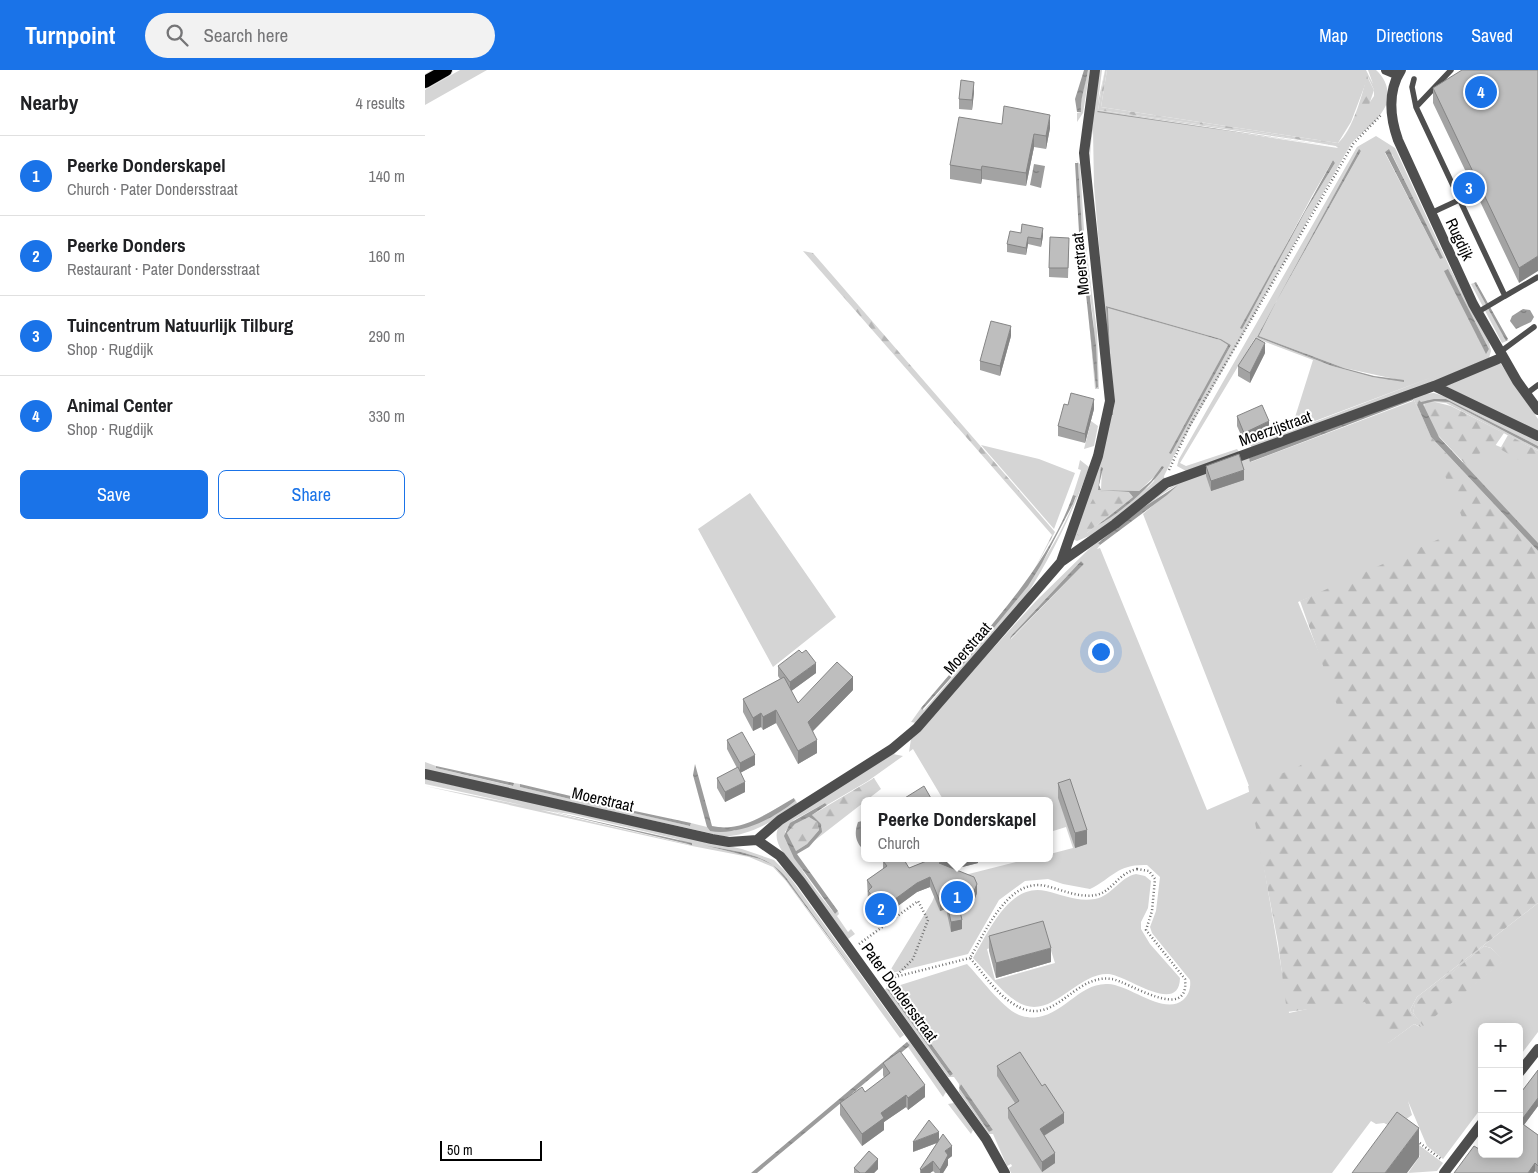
<!DOCTYPE html>
<meta charset="utf-8">
<style>
:root{--surface:#fff;--page:#f2f2f2;--text:#202124;--muted:#757577;--line:#e0e0e0;--accent:#1a73e8}
body{margin:0;font-family:"Archivo Narrow",sans-serif;background:var(--page);color:var(--text)}
.controls{position:absolute;right:15px;bottom:15px;display:grid;overflow:hidden;border-radius:8px;box-shadow:0 2px 12px #0003}
.controls button{width:45px;height:45px;display:grid;place-items:center;padding:0;border:0;border-bottom:1px solid var(--line);background:var(--surface);color:var(--text);font:25px sans-serif}
.scale{position:absolute;left:15px;bottom:12px;width:102px;box-sizing:border-box;padding-left:5px;border:2px solid #000;border-top:0;font-size:14px;line-height:18px;white-space:nowrap;color:#000;-webkit-text-stroke:4px #fff;paint-order:stroke}
.you{position:absolute;left:675px;top:581px;width:18px;height:18px;margin:-12px;border:4px solid #fff;border-radius:50%;background:#1a73e8;box-shadow:0 0 0 8px #1a73e833}
.badge{display:grid;place-items:center;width:32px;height:32px;border-radius:50%;background:var(--accent);color:#fff;font-size:16px;font-weight:700}
.pin{position:absolute;translate:-50% -50%;border:2px solid #fff;box-shadow:0 1px 5px #0006}
.popup{position:absolute;left:436px;top:727px;width:192px;height:65px;box-sizing:border-box;display:grid;place-content:center;border-radius:8px;background:var(--surface);filter:drop-shadow(0 1px 4px #0005);font-size:16px;white-space:nowrap;color:var(--muted)}
.popup b{font-size:19px;color:var(--text)}
.popup::after{content:'';position:absolute;left:50%;top:100%;margin-left:-10px;border:10px solid transparent;border-top-color:var(--surface)}
.list{margin:0;padding:0;list-style:none}
h2{display:flex;justify-content:space-between;align-items:center;height:65px;margin:0;padding:0 20px;font-size:21px}
h2 small{font-size:16px;font-weight:400;color:var(--muted)}
.list li{display:grid;grid-template-columns:32px 1fr auto;gap:15px;align-items:center;box-sizing:border-box;height:80px;padding:0 20px;border-top:1px solid var(--line)}
.list b{display:block;font-size:19px;white-space:nowrap}
.list p{margin:0;font-size:16px;white-space:nowrap;color:var(--muted)}
.list em{font-size:16px;font-style:normal;color:var(--muted)}
.actions{display:flex;gap:10px;padding:15px 20px}
.actions a{flex:1;padding:11px 0;border:1px solid var(--accent);border-radius:8px;text-align:center;font-size:18px;color:var(--accent)}
.actions .main{background:var(--accent);color:#fff}
.icon{flex:none;width:28px;height:28px;fill:none;stroke:currentColor;stroke-width:2;stroke-linecap:round;stroke-linejoin:round}
.map{position:relative;flex:none;width:1113px;height:1103px;overflow:hidden}
header{display:flex;align-items:center;gap:30px;box-sizing:border-box;height:70px;padding:0 25px;background:var(--accent);color:#fff}
header strong{font-size:24px}
nav{display:flex;gap:28px;margin-inline-start:auto;font-size:18px}
.search{width:350px;height:45px;background:var(--page);display:flex;align-items:center;gap:12px;box-sizing:border-box;padding:0 18px;border-radius:28px;color:var(--muted);font-size:19px}
main{display:flex}
aside{flex:1;background:var(--surface)}
.map>svg:first-child{display:block}
.green{fill:#d5d5d5;fill-rule:evenodd}
.forest{fill:url(#forest-firs)}
.water{fill:url(#water-ripples);fill-rule:evenodd}
.lines{fill:none;stroke-linecap:round;stroke-linejoin:round}
.primary-casing{stroke:#dbdbdb;stroke-width:14}
.path{stroke:#707070;stroke-width:2.5;stroke-dasharray:1 2.5;stroke-linecap:butt}
.lane{stroke:#4e4e4e;stroke-width:5.5}
.street{stroke:#4e4e4e;stroke-width:10}
.primary{stroke:#000;stroke-width:12}
.wall{fill:#a3a3a3}
.shaded-wall{fill:#858585}
.building{fill:#bebebe;stroke:#858585}
.labels{text-anchor:middle;dominant-baseline:central;stroke-width:4;stroke-linejoin:round;paint-order:stroke}
.street-label{font-size:16px;fill:#000;stroke:#fff}
</style>
<header>
<strong>Turnpoint</strong>
<div class="search"><svg class="icon" aria-label="search" viewBox="0 0 24 24"><circle cx="10" cy="10" r="6"/><path d="M15 15l6 6"/></svg>Search here</div>
<nav><a>Map</a><a>Directions</a><a>Saved</a></nav>
</header>
<main>
<aside>
<h2>Nearby<small>4 results</small></h2>
<ul class="list">
<li><span class="badge">1</span><div><b>Peerke Donderskapel</b><p>Church · Pater Dondersstraat</p></div><em>140 m</em></li>
<li><span class="badge">2</span><div><b>Peerke Donders</b><p>Restaurant · Pater Dondersstraat</p></div><em>160 m</em></li>
<li><span class="badge">3</span><div><b>Tuincentrum Natuurlijk Tilburg</b><p>Shop · Rugdijk</p></div><em>290 m</em></li>
<li><span class="badge">4</span><div><b>Animal Center</b><p>Shop · Rugdijk</p></div><em>330 m</em></li>
</ul>
<div class="actions"><a class="main">Save</a><a>Share</a></div>
</aside>
<div class="map">
<svg width="1113" height="1103" viewBox="0 0 1113 1103">
<defs>
<pattern id="forest-firs" width="22" height="20" patternUnits="userSpaceOnUse" patternTransform="scale(1.25)"><rect width="22" height="20" fill="#d5d5d5"/><path d="M5 1l3.5 6h-7zM16 11l3.5 6h-7z" fill="#b5b5b5"/></pattern>
<pattern id="water-ripples" width="26" height="14" patternUnits="userSpaceOnUse" patternTransform="scale(1.25)"><rect width="26" height="14" fill="#9c9c9c"/><path d="M2 4q2-2 4 0t4 0M15 11q2-2 4 0t4 0" fill="none" stroke="#7d7d7d"/></pattern>
</defs>
<rect width="100%" height="100%" fill="#fff"/>
<path class="green" d="M35,0H62L0,35V20Z
M663,0H665L658,43L652,52V43L656,42C654,27 661,15 663,0Z
M673,0H677L673,32L680,0L673,40L843,64L915,76L949,26V20L943,7L926,52L913,73L676,37L682,0H941L948,14L943,0H951C962,9 967,27 959,39C952,52 936,63 926,74L749,386L739,406L740,411L669,464L652,471L647,469L682,351L663,95ZM672,41L910,75L913,78ZM668,60L669,116L678,222C673,177 659,103 668,60ZM908,90L910,93L880,142L816,259L887,126ZM681,236L796,269L806,275L745,384L803,275L795,270L683,237L687,319ZM677,398L676,420L714,421L730,406L729,411L723,417L674,454L708,427L705,422L673,420ZM674,422L707,425L662,463Z
M951,66L970,78L1025,198L1064,272L1066,281L1064,288L1000,315L827,378L825,375L863,362L1010,306L866,360L888,290L830,268L755,393L761,396L812,379L814,382L761,401L752,396L754,389L932,77ZM934,80L936,81L851,232L834,266L919,298L979,311L947,307L907,296L832,267ZM960,83L967,84L1017,188L1015,189ZM1023,200L1064,279L1061,283L1020,201Z
M650,90L655,94L659,160L656,165L657,174L661,177L672,262L674,319H670L663,239L671,317H673L668,248L660,188L654,162L657,161L653,93Z
M1051,212L1049,213L1081,270H1084L1077,273L1046,214Z
M1070,294H1076L1113,349V364L1020,316Z
M1009,323L1032,330L1113,371V376L1021,329L996,332L1016,330L1024,332L1113,379V381L1021,333L1010,332L998,335L994,330H989L1047,460L873,532L932,674L826,721L864,943L946,925L963,973L989,954L995,957L985,940L992,927L1113,833V962L1094,987V957H1057V1037L1018,1089L1002,1076L983,1031L987,1045L969,1058L959,1053L951,1054L946,1051L907,1103H586L584,1098L587,1096L586,1094L582,1096L568,1064H564L534,1022V1014L529,1007H523L460,920L464,914L465,917L462,919L525,1006L528,1004L466,918L542,894C555,907 580,942 597,946C633,956 651,912 683,914C705,915 739,946 758,930C764,925 766,917 765,910L727,863L725,857L731,841L735,807L722,795C692,794 689,807 665,819L638,814L623,809L600,811L574,830L543,884L463,904L507,832L516,811L607,788H624L625,784L648,778L641,757L625,762L624,731H519L488,679L484,682L486,669L611,531L665,478L737,422L761,409L987,325ZM988,326V331L826,392L824,389ZM752,415L718,444L826,721L782,740L675,478L672,479L675,475L673,472L678,469L739,423ZM656,491L659,494L586,569V566ZM1059,876L1066,878L1078,891L998,955L988,943L990,934ZM536,1014L568,1060L564,1062L534,1018Z
M666,351L673,356L669,376L659,379Z
M1066,373L1113,393V476L1037,393Z
M556,375L614,389L650,403L629,459Z
M655,390L664,397C646,448 622,495 592,540L491,653L486,652L496,638L499,640L550,581L547,578L551,574L554,576C592,529 629,484 651,427L648,425L656,400L653,399Z
M325,423L411,547L348,597L273,459Z
M468,684L478,686L443,711L402,735L400,733L369,750L360,762C369,793 389,818 410,844L413,841L414,844L412,846L423,862L426,859L430,864L423,869L357,781C351,771 349,763 356,753Z
M0,692L11,696V698L87,716L89,713L95,714V717L191,740L192,737L205,740V742L265,756L266,753L282,757L285,761H309L370,729L372,733C357,748 320,768 298,766L0,700Z
M0,709L317,779L349,790L362,803L479,965L475,968L361,811L348,797L324,787L267,776L0,716L101,736L0,714ZM116,740L145,744L252,769L266,775ZM278,775C307,781 340,782 360,806L432,907L361,810L348,795L335,789Z
M711,804L720,806L726,811L723,838L716,852V859L725,874L755,908C754,946 703,906 684,904C650,902 626,954 591,931C576,922 561,901 548,888C563,863 584,812 621,821C638,825 652,832 670,829C687,826 695,807 711,804ZM620,862L630,893L570,910L562,879Z
M484,971L521,1022L518,1027L483,977L485,975L483,972L479,974Z
M529,1033L548,1060L546,1064L523,1034Z
M978,1063L1018,1093L1012,1101L983,1103L995,1086L973,1070Z"/>
<path class="forest" d="M680,0H682L676,37L913,73C928,60 937,25 942,6L949,20L944,35L916,77L843,64L673,40Z
M378,181L388,183L630,462L608,502L627,465Z
M989,330H994L992,335L1006,367L1113,481V833L992,927L985,940L996,957L989,954L962,974L940,932L862,942L853,873L823,716L871,698L923,666L875,531L1041,457Z
M1010,332L1026,336L1079,363L1070,376L1066,374L1053,385L1043,397L1009,361L998,337L1001,333Z
M1083,365L1113,381V401L1075,379Z
M672,421L704,424L707,426L662,463L654,466L650,463Z
M449,708L456,719L389,771L397,757L387,745Z
M384,747L392,752L394,760L382,774L371,781L362,763L370,754Z
M1059,876L1066,878L1079,891L998,956L988,943L990,933Z"/>
<path class="water" d="M659,0H663C661,15 655,27 656,42H652L650,29Z
M673,41L914,77L672,42Z
M934,79L936,81L851,232L834,266L919,298L949,306L979,310V312L947,307L907,296L832,267Z
M964,79L1018,188L1015,189L960,82Z
M908,90L910,93L880,142L817,259L815,258Z
M650,93H653L657,161L654,162Z
M609,94L620,96L616,118L605,115Z
M656,177H658L660,188L671,276L673,317L671,318Z
M1023,199L1064,279L1061,284L1019,201Z
M1051,212L1083,269L1081,271L1049,213Z
M681,236L796,269L806,275L746,384L744,383L803,275L795,270L683,238L688,345H686Z
M1098,239L1105,240L1109,247L1106,252L1091,259L1085,251L1087,246Z
M988,326V330L825,392L824,388Z
M1009,329H1021L1113,376V379L1024,332L1010,331L998,334L1014,367L1113,473V481L1006,367L992,335L994,330L996,332Z
M737,396L739,397C725,418 695,443 673,455L708,427L704,422L673,420L676,397L678,398L674,415L676,420L714,421L726,411Z
M753,415L742,425L675,475L673,473L713,441Z
M648,425L651,426L648,434L616,495L603,516L554,576L551,574C589,528 628,482 648,425Z
M656,491L659,494L585,569L586,566Z
M547,578L550,581L497,640L496,638Z
M270,694L287,756C317,763 344,742 369,728L370,731C348,749 314,766 285,761L282,757L268,705Z
M11,696L89,713L88,716L11,698Z
M95,714L192,737L191,740L95,717Z
M400,733L402,735L387,745L396,754L397,762L384,777L372,784L413,841L410,844L369,788L359,766L365,753ZM384,747L392,752L394,760L382,774L371,781L362,763L370,754Z
M116,739L267,773V775Z
M205,740L266,753L265,756L204,742Z
M437,751L439,752V780C430,772 429,763 433,752Z
M278,775C307,781 340,782 360,806L433,907L361,810L348,795L335,789Z
M465,917L528,1004L525,1006L462,919Z
M482,972L485,975L483,977L332,1103H326Z
M536,1014L568,1060L564,1062L534,1018Z"/>
<g class="lines">
<defs>
<path id="primary" d="M0,12L21,0"/>
</defs>
<use href="#primary" class="primary-casing"/>
<path class="path" d="M744,400L765,355L928,74L956,45
M712,799L724,801L730,809L727,841L721,860L760,909C765,954 702,911 687,909C647,903 629,962 587,933C571,923 558,903 545,888C560,863 583,807 621,816C638,820 653,828 671,825C687,822 693,803 712,799Z
M434,874L493,831L503,850L488,889L470,907
M461,913L470,907L545,888
M992,1071L1016,1089"/>
<path class="lane" d="M1026,0L991,37L1080,226L1053,242
M989,9L987,17L991,37
M1006,143L1034,130
M1080,226L1113,207
M1075,282L1109,257
M1101,324L1113,315"/>
<path class="street" d="M961,0L973,5
M976,0C962,22 965,47 973,70L1048,234L1092,311L1113,340
M1009,316L1113,366
M636,492L690,454L741,413L1009,316L1078,287
M0,704L287,769L304,772L332,770L355,750L467,679L492,658L636,492L673,386L685,331L659,83L670,0
M332,770L355,786L376,812L561,1069L580,1103
M1094,1003L1113,979
M1019,1103L1057,1053"/>
<use href="#primary" class="primary"/>
</g>
<path class="wall" d="M1113,0L1094,213L1008,33V18Z
M549,22L547,40L534,39V29Z
M577,54L625,58L621,79L609,77L601,116L557,109L556,114L525,109V95Z
M596,163L618,166L616,177L603,174L601,185L582,182V174Z
M644,177L643,208L624,207V198Z
M586,266L575,306L555,300V291Z
M840,283L825,313L813,306V296Z
M643,335L669,339L660,373L633,366V356Z
M812,346L844,361L819,372L812,356Z
M781,396L819,410L786,421L781,406Z
M353,596L391,603L366,621L373,633L428,620L388,661L392,683L373,694L351,653L338,660L336,657L328,661L318,642V629L355,609L353,606Z
M302,670L330,695L315,703L320,722L300,732L292,718V708L312,698L302,679Z
M633,713L662,774L650,778L633,728Z
M502,788H553V793L529,799L552,823L549,831L534,837L537,859L526,862L521,839L515,841L505,817L492,822L451,852L442,841V831H443L442,810L458,799V791L484,798L502,791Z
M564,866L626,892L571,908L564,881Z
M458,993L500,1027L483,1040L481,1037L459,1052V1060L437,1076L415,1045V1033L440,1022L459,1008L458,1005Z
M572,996L639,1053L619,1066L630,1093L617,1102L583,1048V1038L590,1033L572,1006Z
M1113,1000V1036L1099,1055L1113,1065V1103H1112L1110,1101L1054,1079Z
M514,1070L527,1086L523,1089V1095L518,1103H510L508,1101L505,1103H495V1099L512,1073L488,1082Z
M429,1098L453,1099L449,1103H429Z"/>
<path class="shaded-wall" d="M549,12V22L547,40V30Z
M625,45V58L621,79V66Z
M609,64V77L601,116V103Z
M557,96V109L556,114V100Z
M618,158V166L616,177V169Z
M603,167V174L601,185V178Z
M1113,186V201L1094,213V198Z
M586,256V266L575,306V296Z
M840,273V283L825,313V303Z
M669,329V339L660,373V364Z
M844,351V361L819,372V363Z
M819,400V410L786,421V411Z
M391,593V603L365,622V612Z
M428,607V620L383,666V652Z
M351,640V653L338,660V647Z
M336,643V657L328,661V648Z
M392,670V683L373,694V681Z
M330,685V695L315,703V693Z
M320,712V722L300,732V722Z
M662,760V774L650,778V763Z
M535,788H553V793L514,803V793Z
M505,807V817L492,822L451,852V843L492,813Z
M552,814V823L549,831L532,837V828Z
M521,829V839L515,841V832Z
M537,850V859L526,862V852Z
M626,878V892L571,908V893Z
M500,1015V1027L483,1040V1028Z
M481,1025V1037L459,1052V1060L437,1076V1064L456,1043Z
M1113,1028V1036L1095,1060V1052Z
M639,1043V1053L615,1068V1059Z
M994,1058V1087L982,1103H960Z
M514,1062V1072L488,1082V1072Z
M527,1076V1086L523,1089V1095L518,1103H515V1100L520,1081Z
M630,1083V1093L617,1102V1092Z
M453,1089V1099L449,1103H440Z
M508,1091V1101L505,1103H496V1100Z
M1110,1093V1101L1109,1103H1103Z"/>
<path class="building" d="M1037,0H1113V186L1094,198L1008,18Z
M536,10L549,12L547,30L534,29Z
M579,36L625,45L621,66L609,64L601,103L557,96L556,100L525,95L534,47L577,54Z
M597,154L618,158L616,169L603,167L601,178L582,174L585,161L596,163Z
M625,167L644,168L643,198H624Z
M566,251L586,256L575,296L555,291Z
M831,268L840,273L825,303L813,296Z
M646,323L669,329L660,364L633,356L639,334L643,335Z
M837,335L844,351L819,363L812,346Z
M814,384L819,400L786,411L781,396Z
M374,580L377,583L381,580L391,593L365,612L353,596Z
M412,592L428,607L383,652L392,670L373,681L351,640L338,647L336,643L328,648L318,629L359,607L373,633Z
M317,662L330,685L315,693L302,670Z
M313,697L320,712L300,722L292,708Z
M645,709L662,760L650,763L633,713Z
M499,716L507,730L505,731H475Z
M462,788H478L484,798L504,790L503,788H535L514,793L549,807L552,814L549,821L532,828L537,850L526,852L521,829L515,832L505,807L492,813L451,843L442,831L448,827L443,821L447,817L442,810L462,796L458,791Z
M618,851L626,878L571,893L564,866Z
M475,981L500,1015L483,1028L481,1025L456,1043L459,1048L437,1064L415,1033L437,1017L440,1022L465,1003L458,993Z
M595,982L617,1016L620,1014L639,1043L615,1059L630,1083L617,1092L583,1038L594,1031L572,996Z
M1113,1000V1028L1095,1052L1113,1065V1096L1110,1093L1103,1103H1029L1049,1076L1054,1079L1057,1075V1084H1094V1025Z
M972,1042L994,1058L960,1103H927Z
M504,1050L514,1062L488,1072Z
M518,1064L527,1076L520,1081L523,1085L515,1100L508,1091L496,1100L495,1099Z
M444,1081L453,1089L440,1103H435L429,1098Z"/>
<g class="labels">
<g class="street-label">
<text transform="translate(1035 169) rotate(65)">Rugdijk</text>
<text transform="translate(655 194) rotate(-96)">Moerstraat</text>
<text transform="translate(850 358) rotate(-20)">Moerzijstraat</text>
<text transform="translate(542 578) rotate(-49)">Moerstraat</text>
<text transform="translate(178 729) rotate(13)">Moerstraat</text>
<text transform="translate(475 922) rotate(54)">Pater Dondersstraat</text>
</g>
</g>
</svg>
<div class="controls">
<button>+</button>
<button>−</button>
<button><svg class="icon" aria-label="layers" viewBox="0 0 24 24"><path d="M12 4l9 5-9 5-9-5zM3 14l9 5 9-5"/></svg></button>
</div>
<div class="scale">50 m</div>
<div class="you"></div>
<div class="pin badge" style="left:532px;top:827px">1</div>
<div class="popup"><b>Peerke Donderskapel</b>Church</div>
<div class="pin badge" style="left:456px;top:839px">2</div>
<div class="pin badge" style="left:1044px;top:118px">3</div>
<div class="pin badge" style="left:1056px;top:22px">4</div>
</div>
</main>
